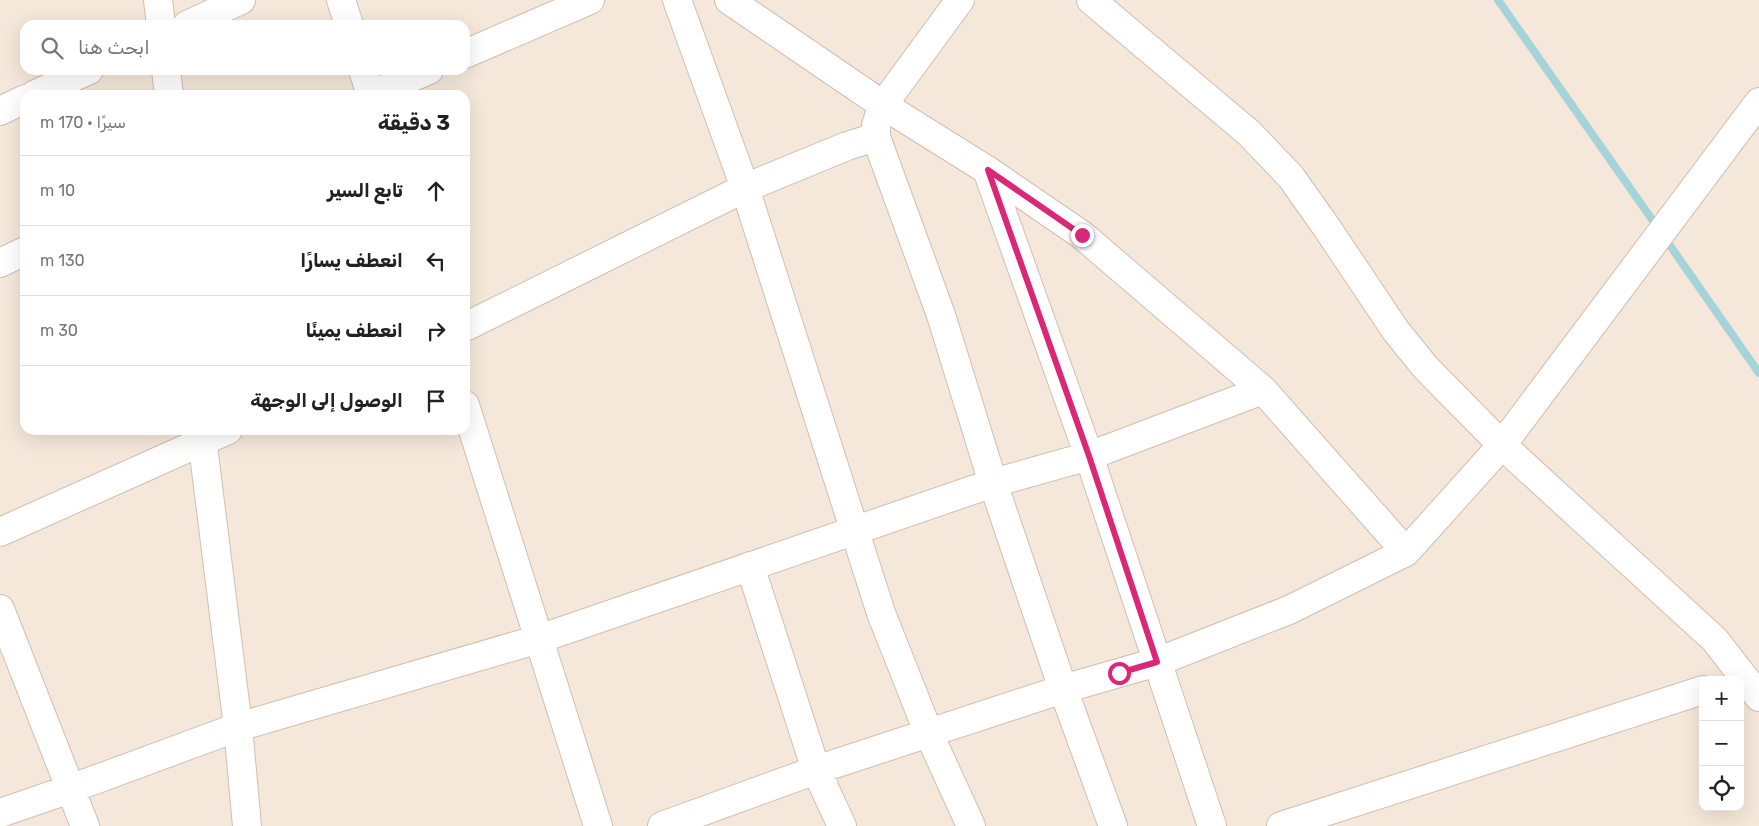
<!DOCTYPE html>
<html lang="ar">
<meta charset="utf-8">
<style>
:root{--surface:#fff;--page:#f2f2f2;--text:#222;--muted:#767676;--line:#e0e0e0}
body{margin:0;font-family:Rubik,Cairo,sans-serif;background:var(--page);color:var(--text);direction:rtl}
.controls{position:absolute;right:15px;bottom:15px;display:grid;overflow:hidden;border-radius:10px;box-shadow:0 5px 20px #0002}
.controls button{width:45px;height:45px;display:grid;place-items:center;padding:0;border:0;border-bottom:1px solid var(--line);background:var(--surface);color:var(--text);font:25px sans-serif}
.stop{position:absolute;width:15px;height:15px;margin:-11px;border:4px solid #db2777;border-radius:50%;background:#fff}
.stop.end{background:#db2777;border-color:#fff;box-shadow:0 1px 5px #0008}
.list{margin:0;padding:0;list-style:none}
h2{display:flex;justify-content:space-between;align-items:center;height:65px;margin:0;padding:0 20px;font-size:21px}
h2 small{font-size:16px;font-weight:400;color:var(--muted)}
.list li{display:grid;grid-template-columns:32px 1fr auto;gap:15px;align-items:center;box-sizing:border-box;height:70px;padding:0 20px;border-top:1px solid var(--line)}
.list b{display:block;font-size:19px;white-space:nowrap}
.list em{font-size:16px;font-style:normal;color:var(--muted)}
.icon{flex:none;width:28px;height:28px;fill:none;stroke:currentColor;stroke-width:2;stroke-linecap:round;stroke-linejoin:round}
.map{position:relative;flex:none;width:1759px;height:826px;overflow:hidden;direction:ltr}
.search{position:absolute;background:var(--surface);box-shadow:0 5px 20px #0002;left:20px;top:20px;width:450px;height:55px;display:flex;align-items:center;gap:12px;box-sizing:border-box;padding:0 18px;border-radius:15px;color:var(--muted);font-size:19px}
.panel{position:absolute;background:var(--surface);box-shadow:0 5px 20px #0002;left:20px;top:90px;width:450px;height:345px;border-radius:15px;direction:rtl}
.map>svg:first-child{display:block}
.residential{fill:#f5e8da;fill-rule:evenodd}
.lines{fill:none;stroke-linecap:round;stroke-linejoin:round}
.stream{stroke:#a5d3da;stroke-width:8}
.minor-casing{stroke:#d1beb0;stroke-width:30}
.minor{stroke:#fff;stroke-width:28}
.route{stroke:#db2777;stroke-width:6}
</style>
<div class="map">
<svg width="1759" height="826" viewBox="0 0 1759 826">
<rect width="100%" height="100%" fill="#fdf6ec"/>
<path class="residential" d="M0,0H1759V826H0ZM25,25H465V70H25ZM25,95H465V430H25ZM1703,680H1740V807H1703Z"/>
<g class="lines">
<path class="stream" d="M1498,0L1658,228
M1664,237L1759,373"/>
<defs>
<path id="minor" d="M158,0L161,25
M341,0L349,25
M677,0L745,188L881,613L929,734L971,826
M729,0L883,105L987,170L1082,235L1263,390L1406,552
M960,0L883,105L876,125V137L941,315L993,483L1063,689L1113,826
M1091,0L1249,133L1291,177L1327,228L1396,331L1426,368L1502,445L1715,640L1759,697
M187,25L241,0
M465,54L590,0
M166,70L169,95
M363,70L371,95
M34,95L89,70
M371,95L429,70
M0,111L25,99
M987,170L1089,456L1212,826
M0,263L25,251
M465,327L745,188L847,146L876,137
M465,405L598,826
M201,430L238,727L247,826
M0,532L228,430
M750,566L816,770L842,826
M0,609L85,826
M0,813L70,789L238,727L539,639L993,483L1089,456L1263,390
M662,826L816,770L1063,689L1157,662L1289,610L1406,552L1502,445L1759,102
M1281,826L1703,690"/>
</defs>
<use href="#minor" class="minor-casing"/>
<use href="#minor" class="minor"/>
</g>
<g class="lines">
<path class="route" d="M1082,235L988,170L1089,456L1157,662L1119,673"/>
</g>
</svg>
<div class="controls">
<button>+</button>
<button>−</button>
<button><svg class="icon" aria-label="locate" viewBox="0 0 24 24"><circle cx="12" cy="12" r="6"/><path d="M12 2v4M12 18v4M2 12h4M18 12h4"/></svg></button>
</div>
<div class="stop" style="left:1119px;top:673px"></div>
<div class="stop end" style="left:1082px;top:235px"></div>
<div class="search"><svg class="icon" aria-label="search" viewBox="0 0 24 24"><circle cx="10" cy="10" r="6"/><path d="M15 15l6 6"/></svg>ابحث هنا</div>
<section class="panel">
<h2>3 دقيقة<small>سيرًا · 170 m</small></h2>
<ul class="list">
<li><svg class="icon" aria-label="ahead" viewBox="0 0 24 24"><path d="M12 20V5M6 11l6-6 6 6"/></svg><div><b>تابع السير</b></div><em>10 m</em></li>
<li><svg class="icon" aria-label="left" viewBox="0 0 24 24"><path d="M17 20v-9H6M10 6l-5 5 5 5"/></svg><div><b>انعطف يسارًا</b></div><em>130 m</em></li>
<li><svg class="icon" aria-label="right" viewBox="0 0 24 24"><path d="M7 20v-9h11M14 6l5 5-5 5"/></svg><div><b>انعطف يمينًا</b></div><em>30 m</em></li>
<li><svg class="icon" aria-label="arrive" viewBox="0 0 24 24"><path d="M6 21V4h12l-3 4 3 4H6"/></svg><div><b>الوصول إلى الوجهة</b></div></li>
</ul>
</section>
</div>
